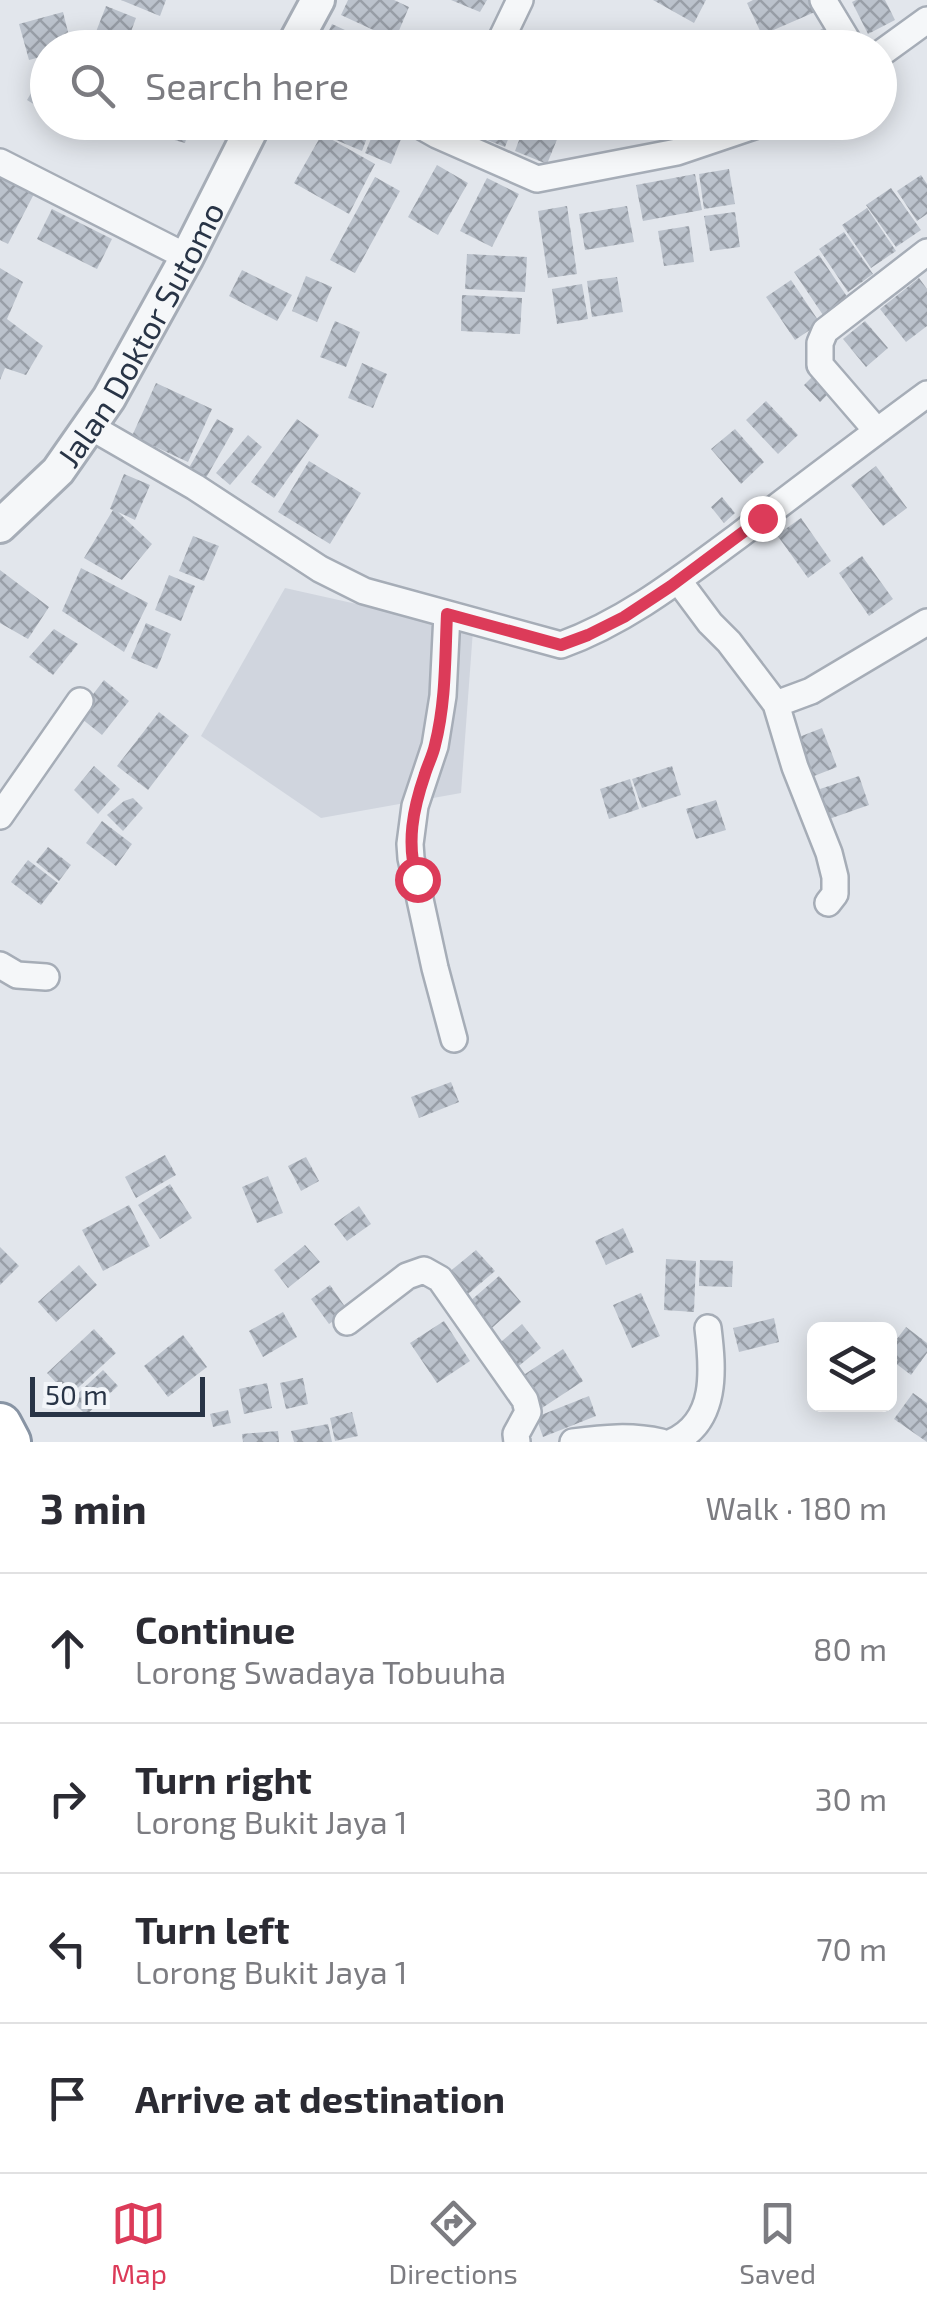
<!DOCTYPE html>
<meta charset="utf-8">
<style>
:root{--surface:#fff;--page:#f7f7f7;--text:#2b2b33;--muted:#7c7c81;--line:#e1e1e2;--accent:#dc3b59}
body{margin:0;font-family:"Exo 2",sans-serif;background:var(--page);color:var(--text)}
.controls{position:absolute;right:30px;bottom:30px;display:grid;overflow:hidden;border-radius:15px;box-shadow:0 5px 25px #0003}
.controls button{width:90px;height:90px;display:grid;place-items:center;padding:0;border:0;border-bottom:2px solid var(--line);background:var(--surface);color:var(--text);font:50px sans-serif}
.scale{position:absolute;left:30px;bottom:25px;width:175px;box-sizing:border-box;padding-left:10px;border:5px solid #283446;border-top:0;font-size:28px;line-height:35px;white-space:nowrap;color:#283446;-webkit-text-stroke:8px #f2f5f9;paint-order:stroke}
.stop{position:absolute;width:30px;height:30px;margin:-22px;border:8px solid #dc3b59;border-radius:50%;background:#fff}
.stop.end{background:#dc3b59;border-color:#fff;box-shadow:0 2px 10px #0008}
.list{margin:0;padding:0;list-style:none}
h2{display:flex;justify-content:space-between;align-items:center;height:130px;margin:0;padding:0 40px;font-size:42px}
h2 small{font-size:32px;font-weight:400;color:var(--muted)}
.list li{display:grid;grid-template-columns:65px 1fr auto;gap:30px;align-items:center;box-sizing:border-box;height:150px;padding:0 40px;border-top:2px solid var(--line)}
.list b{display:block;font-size:38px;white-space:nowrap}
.list p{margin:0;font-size:32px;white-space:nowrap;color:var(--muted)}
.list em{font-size:32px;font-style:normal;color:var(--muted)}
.icon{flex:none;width:55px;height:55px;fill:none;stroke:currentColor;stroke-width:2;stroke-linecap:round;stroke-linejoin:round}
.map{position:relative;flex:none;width:927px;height:1442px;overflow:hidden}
.search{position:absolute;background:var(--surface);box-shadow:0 5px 25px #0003;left:30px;right:30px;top:30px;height:110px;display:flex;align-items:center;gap:25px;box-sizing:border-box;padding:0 35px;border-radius:55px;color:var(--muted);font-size:38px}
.sheet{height:730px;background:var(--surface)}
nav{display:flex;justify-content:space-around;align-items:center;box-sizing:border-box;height:140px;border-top:2px solid var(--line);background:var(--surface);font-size:28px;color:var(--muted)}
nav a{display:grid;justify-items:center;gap:5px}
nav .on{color:var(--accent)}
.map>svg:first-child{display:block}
.built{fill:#d0d5de}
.building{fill:url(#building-cross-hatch)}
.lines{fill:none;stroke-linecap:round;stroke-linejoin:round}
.minor-casing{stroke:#a6adb7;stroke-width:30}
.tertiary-casing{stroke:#a6adb7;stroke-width:38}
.trunk-casing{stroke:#8894a4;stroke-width:48}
.minor{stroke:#f5f7f9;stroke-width:25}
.tertiary{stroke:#f5f7f9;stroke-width:32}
.trunk{stroke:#fff;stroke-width:42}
.route{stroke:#dc3b59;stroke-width:12}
.labels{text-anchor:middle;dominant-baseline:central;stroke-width:8;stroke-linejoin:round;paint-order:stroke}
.street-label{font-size:32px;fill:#283446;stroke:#f2f5f9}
</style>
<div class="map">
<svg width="927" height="1442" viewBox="0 0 927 1442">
<defs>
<pattern id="building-cross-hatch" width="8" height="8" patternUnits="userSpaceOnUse" patternTransform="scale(2.5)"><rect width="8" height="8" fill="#bbc2cc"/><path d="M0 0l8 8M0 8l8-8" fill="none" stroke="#989ea7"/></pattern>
</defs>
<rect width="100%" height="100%" fill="#e2e6ec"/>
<path class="built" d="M285,588L473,630L461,793L321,818L201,736Z"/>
<path class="building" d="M121,0H166L160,16Z
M348,0H394L409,7L395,40L341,15Z
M451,0H487L480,12Z
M653,0H706L694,23Z
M753,0H810L815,12L762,35L747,3Z
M856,0H885L895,20L868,34L852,2Z
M106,6L136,18L125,48L94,37Z
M63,12L72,48H48V55L29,60L19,24Z
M332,24L384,48H321Z
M829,25L841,48H788Z
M407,31L439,48H397Z
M610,31L639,39L637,48H606Z
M43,73L48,75V113L27,100Z
M89,122H112L109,138L87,134Z
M137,122H191L185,143L135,129Z
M343,122H373L362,151L336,140Z
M378,122H390L405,129L391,164L365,153Z
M477,122H515L505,147L472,134Z
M525,124L558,137L547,164L515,151Z
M322,134L375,164L349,214L294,183Z
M437,165L468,183L438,235L408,217Z
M729,169L735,204L704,209L699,174Z
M695,174L702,210L643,221L636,185Z
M0,175L35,192L8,244L0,240Z
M921,175L927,184V214L917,221L897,191Z
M375,177L400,191L355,273L330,260Z
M487,178L519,194L492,247L460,231Z
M891,188L921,230L896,247L866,205Z
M567,206L577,274L548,278L538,211Z
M627,206L634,242L585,250L579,214Z
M867,208L896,251L871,268L842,225Z
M52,209L112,239L97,269L37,239Z
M735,212L740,247L710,251L704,216Z
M689,226L694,262L664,266L658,231Z
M844,232L873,274L848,292L819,249Z
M467,254L527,257L525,292L465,289Z
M819,255L848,298L823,315L794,272Z
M0,268L23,282L7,319L43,346L26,375L5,368L0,380Z
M242,270L292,295L277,321L229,296Z
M306,276L332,287L317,322L292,311Z
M617,277L623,312L592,317L587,281Z
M919,278L927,289V326L906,342L880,309Z
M791,280L820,323L795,340L766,297Z
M582,284L588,319L557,324L552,289Z
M462,295L522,298L520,334L461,331Z
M335,321L360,332L346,367L320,357Z
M865,321L888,348L866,367L843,339Z
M362,363L387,374L373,408L348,398Z
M813,376L829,393L820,402L804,385Z
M156,383L212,409L188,462L132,436Z
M766,401L798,435L778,454L746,420Z
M217,419L234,429L203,483L186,473Z
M297,419L319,435L274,498L251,482Z
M735,429L764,462L741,484L711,449Z
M248,435L262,447L230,485L216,473Z
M309,461L361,493L330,544L278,512Z
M876,466L907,508L883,526L851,485Z
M124,474L150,485L135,520L118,512L152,544L122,580L84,558L113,510L110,509Z
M722,497L735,513L724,523L711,507Z
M801,518L831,561L808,578L777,535Z
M193,536L219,546L204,581L179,571Z
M862,556L893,599L869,616L839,573Z
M81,568L148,603L124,652L62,611Z
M0,570L49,607L28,639L0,623Z
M169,575L195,586L181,621L155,610Z
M146,623L171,634L157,669L131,658Z
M54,629L78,644L53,675L29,657Z
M104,680L129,701L102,735L77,715Z
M159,712L189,736L148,790L117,766Z
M822,728L837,767L809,778L794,739Z
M94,766L120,789L98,814L74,790Z
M672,766L681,795L642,808L632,779Z
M859,776L869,805L829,819L820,789Z
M630,779L639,809L609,819L600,789Z
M133,798L143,808L123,831L107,815L124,801Z
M716,800L726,830L696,839L686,809Z
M102,821L132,844L116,866L86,843Z
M48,847L71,865L59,881L36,862Z
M28,860L58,883L41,905L11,882Z
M451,1082L459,1102L419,1118L411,1097Z
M165,1155L176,1175L136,1198L125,1177Z
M306,1157L319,1181L301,1191L288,1166Z
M268,1176L283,1213L257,1223L242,1187Z
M170,1184L192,1218L160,1239L138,1205Z
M129,1205L150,1246L103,1271L82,1230Z
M359,1206L371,1224L347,1241L334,1224Z
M623,1228L634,1252L606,1265L595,1241Z
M305,1245L320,1262L288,1288L274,1270Z
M0,1247L19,1266L0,1285Z
M476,1250L495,1271L461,1300L442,1278Z
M666,1259L696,1261L694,1312L664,1310Z
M700,1260L733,1261L732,1287L699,1286Z
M79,1265L97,1285L56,1322L38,1302Z
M499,1276L521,1302L484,1335L461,1309Z
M330,1285L348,1311L329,1324L311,1299Z
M641,1293L660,1336L632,1348L613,1305Z
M283,1312L297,1337L263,1357L249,1331Z
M774,1318L779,1342L739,1352L733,1328Z
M444,1321L470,1361L437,1383L410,1343Z
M522,1324L541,1348L515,1369L496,1346Z
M906,1327L927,1343V1353L911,1375L890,1359V1348Z
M94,1329L116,1353L69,1396L47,1373Z
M183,1335L207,1367L168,1397L144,1366Z
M563,1349L583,1381L536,1412L516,1380Z
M103,1370L118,1386L86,1415L71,1400Z
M303,1378L308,1404L286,1409L280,1383Z
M267,1383L272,1408L244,1414L239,1389Z
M913,1393L927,1403V1442L894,1419Z
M589,1396L596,1416L543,1437L536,1417Z
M228,1410L231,1423L213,1427L210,1414Z
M352,1412L358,1436L335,1441L330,1418Z
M328,1424L332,1442H294L291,1431Z
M278,1431L279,1442H243L242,1434Z"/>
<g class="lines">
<defs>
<path id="minor" d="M823,0L852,48
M497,48L520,0
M880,54L927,20
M414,122L437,135L537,179L677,152L766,122
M0,162L187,257
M91,427L195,487L320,569L364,591L561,645C627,621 681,578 737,537C800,489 863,441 927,394
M877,431L820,365V343L825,331L927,252
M678,580L710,623L729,642L776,704L811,691L927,622
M447,614L443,696L435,746L415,806L410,844L411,858L435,968L454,1039
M776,704L795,767L829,853L835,877V894L828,903
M0,816L80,701
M0,965L17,975L46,977
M347,1322L407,1276L424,1270L440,1279L525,1400L528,1412L516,1434L517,1442
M573,1442C603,1438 631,1435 661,1442
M672,1442C718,1422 713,1369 708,1328"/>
<g id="tertiary">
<path d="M292,48L318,0"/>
<path id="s1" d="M0,526L58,471L109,398L187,257L255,122"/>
</g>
<path id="trunk" d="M0,1425L9,1442"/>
</defs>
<use href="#minor" class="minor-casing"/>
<use href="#tertiary" class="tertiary-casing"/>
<use href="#trunk" class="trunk-casing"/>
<use href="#minor" class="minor"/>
<use href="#tertiary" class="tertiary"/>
<use href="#trunk" class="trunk"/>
</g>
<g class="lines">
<path class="route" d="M417,879C406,843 413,809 425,774C428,764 433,755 435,745C446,702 445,657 447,614L561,645L588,635L624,617L671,586L762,518"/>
</g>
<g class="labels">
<g class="street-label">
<text stroke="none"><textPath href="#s1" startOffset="240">Jalan Doktor Sutomo</textPath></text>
</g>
</g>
</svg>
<div class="controls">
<button><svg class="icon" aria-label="layers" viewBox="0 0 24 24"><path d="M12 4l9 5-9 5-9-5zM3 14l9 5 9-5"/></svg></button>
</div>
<div class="scale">50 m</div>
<div class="stop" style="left:417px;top:879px"></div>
<div class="stop end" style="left:762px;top:518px"></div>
<div class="search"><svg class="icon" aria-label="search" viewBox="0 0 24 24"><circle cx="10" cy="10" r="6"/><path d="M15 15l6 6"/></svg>Search here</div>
</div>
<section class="sheet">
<h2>3 min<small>Walk · 180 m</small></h2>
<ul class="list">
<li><svg class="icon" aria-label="ahead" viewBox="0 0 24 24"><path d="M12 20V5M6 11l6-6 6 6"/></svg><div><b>Continue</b><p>Lorong Swadaya Tobuuha</p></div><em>80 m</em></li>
<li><svg class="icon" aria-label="right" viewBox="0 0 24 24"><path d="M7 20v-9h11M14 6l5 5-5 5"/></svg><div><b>Turn right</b><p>Lorong Bukit Jaya 1</p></div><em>30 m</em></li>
<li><svg class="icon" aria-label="left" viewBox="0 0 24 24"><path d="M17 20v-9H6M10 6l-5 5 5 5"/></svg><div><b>Turn left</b><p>Lorong Bukit Jaya 1</p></div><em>70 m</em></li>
<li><svg class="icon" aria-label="arrive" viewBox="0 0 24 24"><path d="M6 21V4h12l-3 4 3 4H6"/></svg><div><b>Arrive at destination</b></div></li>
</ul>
</section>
<nav>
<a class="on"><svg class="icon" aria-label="map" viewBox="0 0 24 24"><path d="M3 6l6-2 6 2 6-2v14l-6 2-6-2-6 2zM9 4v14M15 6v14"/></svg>Map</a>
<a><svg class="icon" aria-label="directions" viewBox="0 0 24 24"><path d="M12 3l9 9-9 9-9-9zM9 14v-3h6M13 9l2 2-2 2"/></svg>Directions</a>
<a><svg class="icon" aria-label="saved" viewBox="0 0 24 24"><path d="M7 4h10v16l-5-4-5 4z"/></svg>Saved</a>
</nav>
